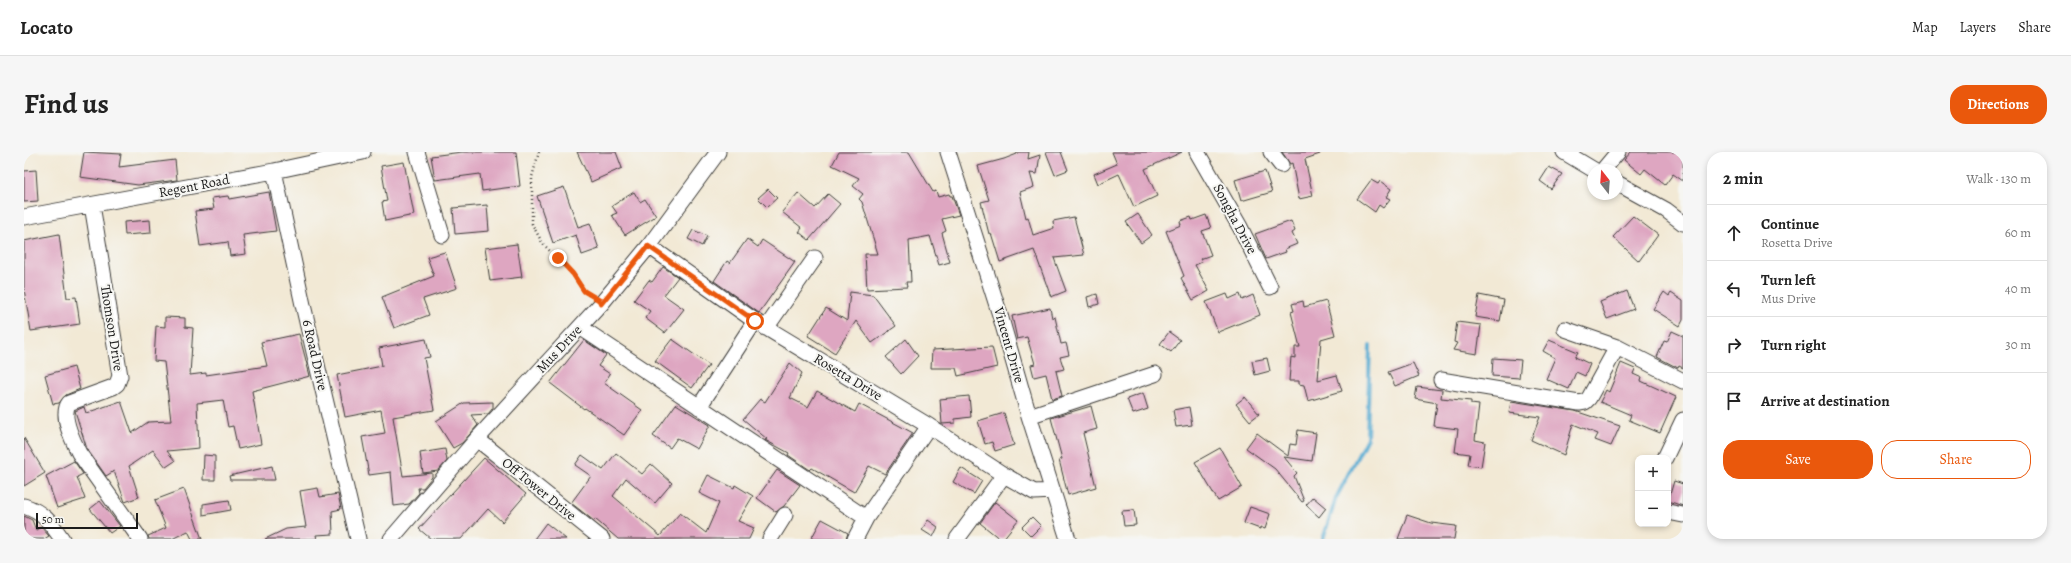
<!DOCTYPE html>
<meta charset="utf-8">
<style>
:root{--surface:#fff;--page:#f6f6f6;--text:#222;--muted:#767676;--line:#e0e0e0;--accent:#ea580c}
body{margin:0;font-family:Alegreya,serif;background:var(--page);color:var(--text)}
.controls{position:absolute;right:12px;bottom:12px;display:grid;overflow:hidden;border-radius:8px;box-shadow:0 2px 6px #0003}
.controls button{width:36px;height:36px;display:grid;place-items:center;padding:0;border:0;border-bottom:1px solid var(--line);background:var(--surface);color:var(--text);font:20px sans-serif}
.compass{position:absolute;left:1563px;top:12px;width:36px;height:36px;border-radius:50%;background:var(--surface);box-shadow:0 2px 6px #0003;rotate:343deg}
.scale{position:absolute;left:12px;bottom:10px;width:102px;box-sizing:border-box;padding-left:4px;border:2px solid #1c1c1c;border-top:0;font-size:11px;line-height:14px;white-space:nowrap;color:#1c1c1c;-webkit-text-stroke:3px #f6f6f2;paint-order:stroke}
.stop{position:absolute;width:12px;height:12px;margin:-9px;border:3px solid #ea580c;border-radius:50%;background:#fff}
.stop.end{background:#ea580c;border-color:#fff;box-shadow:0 1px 4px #0008}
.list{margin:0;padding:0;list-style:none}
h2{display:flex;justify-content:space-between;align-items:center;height:52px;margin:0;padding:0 16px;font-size:17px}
h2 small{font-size:13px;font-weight:400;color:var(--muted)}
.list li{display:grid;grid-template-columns:26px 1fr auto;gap:12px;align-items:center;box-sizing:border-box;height:56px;padding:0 16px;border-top:1px solid var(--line)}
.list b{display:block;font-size:15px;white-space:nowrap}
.list p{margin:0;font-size:13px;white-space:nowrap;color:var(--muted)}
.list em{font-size:13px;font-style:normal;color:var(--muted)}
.actions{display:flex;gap:8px;padding:12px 16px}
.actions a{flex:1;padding:9px 0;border:1px solid var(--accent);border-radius:16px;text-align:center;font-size:14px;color:var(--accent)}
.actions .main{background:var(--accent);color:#fff}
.icon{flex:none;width:22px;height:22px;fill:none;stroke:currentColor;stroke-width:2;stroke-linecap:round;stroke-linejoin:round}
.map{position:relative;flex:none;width:1659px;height:387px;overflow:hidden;border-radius:16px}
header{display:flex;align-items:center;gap:24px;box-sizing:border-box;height:56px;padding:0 20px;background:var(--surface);border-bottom:1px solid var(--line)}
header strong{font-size:19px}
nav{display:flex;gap:22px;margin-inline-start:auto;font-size:14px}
.intro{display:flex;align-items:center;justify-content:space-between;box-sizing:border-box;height:96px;padding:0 24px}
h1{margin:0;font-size:28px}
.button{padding:10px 18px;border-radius:16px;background:var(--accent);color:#fff;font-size:14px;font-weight:700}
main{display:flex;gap:24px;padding:0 24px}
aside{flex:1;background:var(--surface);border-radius:16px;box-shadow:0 2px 6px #0003}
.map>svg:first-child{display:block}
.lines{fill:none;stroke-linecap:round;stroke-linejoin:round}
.stream{stroke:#55aad1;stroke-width:4}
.building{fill:#dea6c1}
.minor-casing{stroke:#3c3b38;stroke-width:17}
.path{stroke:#3c3b38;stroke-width:2.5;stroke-dasharray:1 3;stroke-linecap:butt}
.minor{stroke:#fff;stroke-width:15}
.route{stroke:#ea580c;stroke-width:5}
.labels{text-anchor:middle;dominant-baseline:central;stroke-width:4;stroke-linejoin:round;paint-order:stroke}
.street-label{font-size:14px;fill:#1c1c1c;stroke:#f6f6f2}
</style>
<header>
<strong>Locato</strong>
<nav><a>Map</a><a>Layers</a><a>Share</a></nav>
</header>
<div class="intro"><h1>Find us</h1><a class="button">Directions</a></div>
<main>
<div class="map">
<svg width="1659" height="387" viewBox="0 0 1659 387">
<rect width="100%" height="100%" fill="#f6f6f2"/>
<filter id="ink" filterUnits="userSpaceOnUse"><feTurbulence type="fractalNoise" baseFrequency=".025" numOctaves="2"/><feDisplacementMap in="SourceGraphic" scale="8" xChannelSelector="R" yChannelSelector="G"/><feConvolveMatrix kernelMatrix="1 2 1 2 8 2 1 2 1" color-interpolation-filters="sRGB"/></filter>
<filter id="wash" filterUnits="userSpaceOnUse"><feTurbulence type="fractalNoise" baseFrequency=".012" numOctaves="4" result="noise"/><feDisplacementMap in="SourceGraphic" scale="16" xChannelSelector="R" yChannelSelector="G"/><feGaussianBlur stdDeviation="0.9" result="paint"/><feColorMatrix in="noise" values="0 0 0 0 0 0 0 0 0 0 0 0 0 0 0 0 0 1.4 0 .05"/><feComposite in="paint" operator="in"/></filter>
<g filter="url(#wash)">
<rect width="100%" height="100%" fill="#f2e9d5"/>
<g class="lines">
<path class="stream" d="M1299,387L1312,346L1343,286L1346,194"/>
</g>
<g id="blocks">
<path class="building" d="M60,0L97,2L95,15L151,8L153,28L114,33L56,25Z
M438,0H492L496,34L458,39L456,22L411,28L407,4Z
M553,0H592L598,16L567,30Z
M815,0H885L909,40L912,39L914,45L925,42L926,44H928L935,63L918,67L922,79L918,81L926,110L915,113L906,84L885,88L887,130H882L883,135L843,137L841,102H854L838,50L835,47L839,42L829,34L835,26L808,13Z
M993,0H1005L1004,7L1016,3L1013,22L1006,21L1010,35L996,40L1002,66L1004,65L1009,83L1030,76L1029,69L1050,65L1060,103L1030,106L1042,139L1027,145L1010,98L976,110L967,81L965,82L957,50L965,48L954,14L980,7L993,2Z
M1022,0H1037L1044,18L1031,23Z
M1088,0H1158L1121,17L1133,44L1110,55L1095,22L1074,32L1070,22L1093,12Z
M1258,0H1296V2L1281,7L1289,44L1275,47L1268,11L1266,12Z
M1607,0H1659V29L1649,22L1641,33L1621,17L1617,22L1600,8Z
M380,10L390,63L361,69L358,50L363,49L357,14Z
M1525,15L1538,22L1527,37L1516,29Z
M12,18L14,49L0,50V19Z
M1241,19L1248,40L1217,49L1211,28Z
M1347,28L1354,32L1356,29L1367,37L1362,45L1366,47L1359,56L1355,53L1351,60L1333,47Z
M540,35L554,75L566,71L575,97L558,103L552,83L529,91L513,44Z
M744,37L753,46L743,55L734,46Z
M245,40L252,79L219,83L222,102L206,104L204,90L176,94L171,59L190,57L188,46L204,44L205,47Z
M610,40L616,50L621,47L632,64L601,83L588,63L593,61L588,54Z
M774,41L791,56L804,42L816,52L785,88L775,80L778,76L758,60Z
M463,53L465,79L431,82L429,56Z
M1114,62L1128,83L1117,91L1102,70Z
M1182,63L1187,76L1178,79L1187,103L1176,107L1178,110L1171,113L1185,139L1169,148L1157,126L1160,124L1142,79L1157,73L1156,69L1167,65L1168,68Z
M1609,64L1634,83L1615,109L1589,85Z
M126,68L127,81L101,83L100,70Z
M1267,69L1271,79L1268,81L1273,92L1261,97L1262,100L1242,107L1231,82Z
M669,78L683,84L678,94L664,87Z
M35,82L43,146L52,145L56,172L7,179L0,137V89Z
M723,87L734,95L738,88L771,110L735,161L690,129L703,109L706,111Z
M493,92L498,125L466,129L461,96Z
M421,100L433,136L399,147L405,163L370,176L358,145L410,124L403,105Z
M639,115L654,125L640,143L660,157L641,181L621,166L626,159L610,148L625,128L628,130Z
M1603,139L1610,157L1583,167L1576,150Z
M826,140L849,143L872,174L848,191L832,169L811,201L784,184L802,156L823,169Z
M1640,140L1645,144L1647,141L1659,149V168L1656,174L1629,157Z
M1073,142L1075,152L1065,155L1063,145Z
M1203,142L1205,147L1216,142L1218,148L1229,143L1236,163L1194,180L1182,150Z
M1455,143L1480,148L1476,169L1451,165Z
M1279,149L1280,155L1302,149L1311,183L1297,187L1294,228L1313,223L1318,239L1284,249L1280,233L1275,232V229H1265L1267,205L1271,206V195H1276L1267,160L1270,159L1268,152Z
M1026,156L1028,166L1031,165L1037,192L1042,191L1045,203L1036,205L1040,217L1032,219L1038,244L1028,247L1022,222L1010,225L1007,213L1011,212L1003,185L993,187L988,164Z
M141,165L161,166V175L169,176L166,223L182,221V223L243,214L237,190L275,182L286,224L228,239L237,292L214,297L209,274L204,275L199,248L173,251L175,296L143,299L151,309L142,315L129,298L105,314L115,345L101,350L90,319L82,324L63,297L51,259L60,255L62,261L97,249L108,281L124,270L147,269L140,210L130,209L132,174L141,175Z
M1433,170L1457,173L1453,202L1429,198L1433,191L1430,190Z
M1648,179L1659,184V216L1655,214L1654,216L1633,205L1640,189L1643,190Z
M1145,180L1156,188L1147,200L1136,192Z
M402,187L406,205L400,206L410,258L369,265L379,324L408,321V325L399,336H394L395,341L385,352L370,354L367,320L345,323L338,285L361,281L357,258L321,265L313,223L358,214L355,196Z
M648,187L685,213L668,236L631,209Z
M882,187L894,204L877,222L862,205Z
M560,188L582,203L574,214L586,222L580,231L618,258L600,283L561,256L560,257L526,231Z
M1525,188L1554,200L1551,205L1566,212L1561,224L1552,220L1545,237L1522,227L1531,206L1519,199Z
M968,195L973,215L934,224L932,216H907L908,198Z
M1243,206L1246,219L1231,223L1228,209Z
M1469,206L1497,208L1495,226L1468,224Z
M766,211L778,221L766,246L784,255L793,239L831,260L835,252L889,281L861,322L845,314L830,340L788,316L786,318L764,303L765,301L741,288L743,287L719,267L736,247L741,250Z
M1389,211L1395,224L1371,234L1364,220Z
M1597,211L1611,217L1609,222L1618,226L1617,229L1652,245L1636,281L1605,268L1607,263L1576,250L1582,238L1585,240Z
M50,215L56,237L42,243L35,251L29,252L21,223Z
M1393,235L1418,238L1417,246L1447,249V252L1455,253L1451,288L1461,290L1457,315L1444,313L1446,302L1431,300L1434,277L1410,274L1413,251L1391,247Z
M1119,241L1124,257L1109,262L1103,247Z
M945,244L947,265L931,267V271L918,272L916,247Z
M1221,245L1235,262L1226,269L1212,252Z
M1487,249L1551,259L1596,274L1587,294L1571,288L1574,282L1549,272L1540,303L1507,288L1516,265L1485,261Z
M469,250V256L464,262L447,263L454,273L438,291L429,296L412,269L440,251Z
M652,252L686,273L673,297L653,286L646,296L629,284Z
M1067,254L1073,277L1059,281L1072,335L1044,343L1035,308L1038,307L1027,266Z
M1165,255L1168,273L1152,275L1149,258Z
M980,261L990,293L971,299L968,290L961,292L954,269Z
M1274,278L1292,281L1288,309L1260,305L1273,321L1270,324L1280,349L1278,350L1251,317L1222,296L1233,281L1264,304L1266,292L1272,293Z
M0,286L21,321L0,334Z
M1196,296L1218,335L1194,349L1171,310Z
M421,297L423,309L414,319L399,321L396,301Z
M592,301L618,322L627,312L648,331L631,351L602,326L589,344L636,384L656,361L682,381L695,351L675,341L684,323L710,336L711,333L729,344L714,369L730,376L725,387H594L571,367L570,369L547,351L567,324L551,313L558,303L579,318Z
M180,303L191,304V328H179Z
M460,306L502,342L478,370L464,357L437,387H407L395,377Z
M50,309L59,322L53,325L61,347L33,356L22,324Z
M248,314L251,328H206L205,324Z
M937,316L958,329L950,342L929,330Z
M753,318L776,333L760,354L752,360L733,346Z
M1650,329L1659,332V354L1644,349Z
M294,336L296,345L314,342L317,357L308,359L309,382L292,383L293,387H241L262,377L282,375L276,339Z
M160,337L178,387H168L164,379L148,387H125L124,384L142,376L131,348Z
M1289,345L1302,356L1295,365L1282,353Z
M205,348L207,358L179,363V352Z
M76,349L96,374L86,381L66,357Z
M971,350L994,368L979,387H976L956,371Z
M1226,355L1246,362L1241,377L1236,375V377L1220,371Z
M1110,358L1112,373L1100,374L1098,359Z
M1383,363L1407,371L1432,374L1430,387H1374Z
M0,364L8,368L12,378L17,375L25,384L20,387H0Z
M1008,365L1017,374L1007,384L998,375Z
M798,367L824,381L822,387H787Z
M904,368L914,375L909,385L898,378Z
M522,371L542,387H510Z"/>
</g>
</g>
<g filter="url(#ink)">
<use href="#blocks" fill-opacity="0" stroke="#3c3b38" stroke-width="1"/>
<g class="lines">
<defs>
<path id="minor" d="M393,0L418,83
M924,0L976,163L1005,264L1044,387
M1173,0L1216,75L1246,135
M1247,0L1257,13
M1540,0L1570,18
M1579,18L1594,0
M250,19L279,153L334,387
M1593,31L1642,58L1659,71
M68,53L96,224L93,232L89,235L45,251C36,263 49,289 55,301L116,387
M0,65L250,19L339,0
M625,94L731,169L905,274L980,323L1010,340L1029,339
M556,175L842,366
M742,176L791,106
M1541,177L1593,195
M1417,228L1555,251L1561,250L1565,246L1593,195L1659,229
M675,255L731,169
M1005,264L1131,222
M453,287L578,387
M1641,306L1659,268
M0,354C19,360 27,371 38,387
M1644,360L1659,363
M367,387L453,287L577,152L625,94L694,0
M746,387L761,363
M831,387L842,366L905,274
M933,387L980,323"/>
</defs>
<use href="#minor" class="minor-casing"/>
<path class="path" d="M515,0L508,25V72L519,92L549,122L560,139L567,144"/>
<use href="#minor" class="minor"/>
</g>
</g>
<g class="lines" filter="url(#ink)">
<path class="route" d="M534,106L549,122L560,139L575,148L577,152L624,94L731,169"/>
</g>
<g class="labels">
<g class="street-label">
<text transform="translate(170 34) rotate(-11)">Regent Road</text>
<text transform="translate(1211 67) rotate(62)">Songha Drive</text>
<text transform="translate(88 176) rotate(81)">Thomson Drive</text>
<text transform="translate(985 193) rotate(74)">Vincent Drive</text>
<text transform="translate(535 197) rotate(-47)">Mus Drive</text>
<text transform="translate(291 203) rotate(77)">6 Road Drive</text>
<text transform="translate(824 225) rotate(31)">Rosetta Drive</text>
<text transform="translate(515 337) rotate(39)">Off Tower Drive</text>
</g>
</g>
</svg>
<div class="controls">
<button>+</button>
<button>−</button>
</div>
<svg class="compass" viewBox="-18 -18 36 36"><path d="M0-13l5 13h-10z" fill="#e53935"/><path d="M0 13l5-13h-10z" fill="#767676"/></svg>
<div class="scale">50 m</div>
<div class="stop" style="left:731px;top:169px"></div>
<div class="stop end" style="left:534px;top:106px"></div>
</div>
<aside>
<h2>2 min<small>Walk · 130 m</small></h2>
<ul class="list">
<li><svg class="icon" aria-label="ahead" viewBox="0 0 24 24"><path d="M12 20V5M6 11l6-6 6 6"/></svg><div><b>Continue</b><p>Rosetta Drive</p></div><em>60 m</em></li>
<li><svg class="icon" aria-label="left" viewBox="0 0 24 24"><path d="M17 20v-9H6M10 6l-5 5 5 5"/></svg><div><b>Turn left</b><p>Mus Drive</p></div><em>40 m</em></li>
<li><svg class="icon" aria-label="right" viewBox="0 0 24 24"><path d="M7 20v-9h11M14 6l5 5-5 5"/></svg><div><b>Turn right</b></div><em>30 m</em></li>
<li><svg class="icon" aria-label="arrive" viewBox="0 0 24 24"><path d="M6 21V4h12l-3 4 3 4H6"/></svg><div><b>Arrive at destination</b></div></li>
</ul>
<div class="actions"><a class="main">Save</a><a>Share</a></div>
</aside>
</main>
